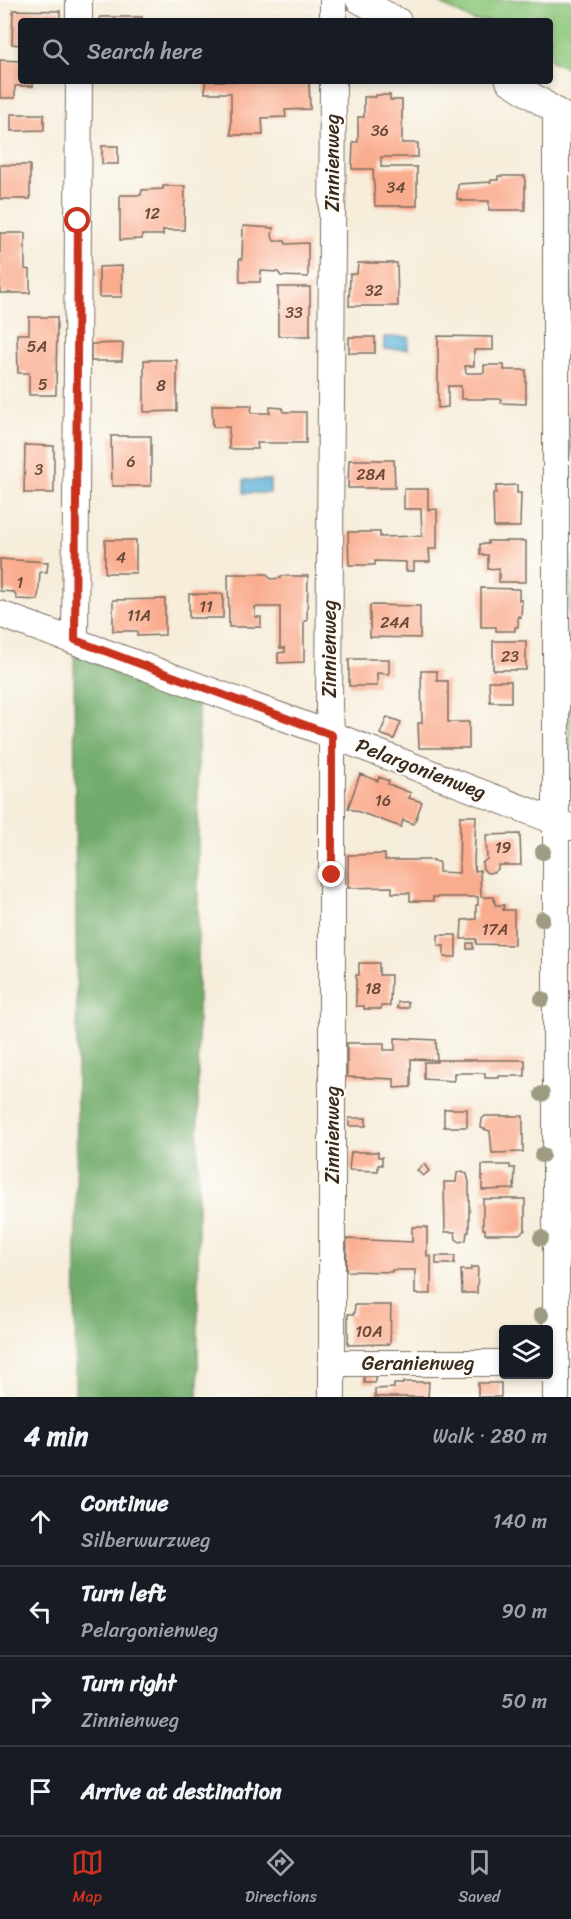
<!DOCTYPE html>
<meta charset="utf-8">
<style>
:root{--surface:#171b24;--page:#20242c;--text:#f1f3f6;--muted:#9ea1a6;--line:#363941;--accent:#c8321e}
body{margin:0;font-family:Sriracha,sans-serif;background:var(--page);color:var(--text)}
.controls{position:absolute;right:18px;bottom:18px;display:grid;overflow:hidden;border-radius:6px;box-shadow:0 3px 9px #0003}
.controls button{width:54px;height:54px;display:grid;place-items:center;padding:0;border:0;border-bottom:2px solid var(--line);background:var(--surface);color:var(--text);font:30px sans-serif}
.stop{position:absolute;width:18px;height:18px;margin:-14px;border:4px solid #c8321e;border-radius:50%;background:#fff}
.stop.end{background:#c8321e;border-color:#fff;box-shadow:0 2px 6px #0008}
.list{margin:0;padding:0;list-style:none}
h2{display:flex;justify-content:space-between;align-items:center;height:78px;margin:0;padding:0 24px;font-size:26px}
h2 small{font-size:20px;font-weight:400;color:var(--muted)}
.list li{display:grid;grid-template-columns:39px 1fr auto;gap:18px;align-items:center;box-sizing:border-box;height:90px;padding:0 24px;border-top:2px solid var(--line)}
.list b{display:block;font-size:22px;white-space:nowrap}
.list p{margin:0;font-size:20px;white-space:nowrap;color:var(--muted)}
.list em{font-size:20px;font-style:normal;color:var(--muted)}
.icon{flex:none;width:33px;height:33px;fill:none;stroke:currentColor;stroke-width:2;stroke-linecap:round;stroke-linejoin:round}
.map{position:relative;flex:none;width:571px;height:1397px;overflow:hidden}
.search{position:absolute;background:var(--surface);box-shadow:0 3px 9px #0003;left:18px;right:18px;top:18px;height:66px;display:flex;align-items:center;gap:15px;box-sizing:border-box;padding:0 21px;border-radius:6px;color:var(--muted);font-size:22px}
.sheet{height:438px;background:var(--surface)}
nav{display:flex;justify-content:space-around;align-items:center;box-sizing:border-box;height:84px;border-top:2px solid var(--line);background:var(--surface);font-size:16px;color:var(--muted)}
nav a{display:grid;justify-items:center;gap:3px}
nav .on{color:var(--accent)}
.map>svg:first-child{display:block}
.green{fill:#8dc77c;stroke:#64784d;stroke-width:1.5}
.forest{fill:#72ac6c;stroke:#566b45;stroke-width:1.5}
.water{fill:#5db3d9;stroke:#4c6e7c;stroke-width:1.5}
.building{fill:#faac8e}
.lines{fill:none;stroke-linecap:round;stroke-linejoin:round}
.minor-casing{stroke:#7c6e60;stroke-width:28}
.minor{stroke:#fff;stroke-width:26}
.tree{fill:#9d9c82}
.route{stroke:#c8321e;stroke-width:8}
.labels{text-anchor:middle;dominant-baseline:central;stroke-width:4.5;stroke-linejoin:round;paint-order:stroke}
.number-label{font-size:16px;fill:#6b4a3a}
.street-label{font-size:20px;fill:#3b2a1e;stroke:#fdfcf7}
</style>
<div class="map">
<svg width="571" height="1397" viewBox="0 0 571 1397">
<rect width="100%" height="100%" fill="#fdfcf7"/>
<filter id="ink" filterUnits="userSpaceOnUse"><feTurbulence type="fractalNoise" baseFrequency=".0167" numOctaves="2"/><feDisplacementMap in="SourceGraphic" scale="12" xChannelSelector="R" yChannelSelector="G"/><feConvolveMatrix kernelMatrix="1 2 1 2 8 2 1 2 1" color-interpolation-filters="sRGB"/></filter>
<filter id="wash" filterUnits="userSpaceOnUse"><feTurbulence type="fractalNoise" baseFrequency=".008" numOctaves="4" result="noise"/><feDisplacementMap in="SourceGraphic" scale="24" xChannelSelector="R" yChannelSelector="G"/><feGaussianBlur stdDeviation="1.35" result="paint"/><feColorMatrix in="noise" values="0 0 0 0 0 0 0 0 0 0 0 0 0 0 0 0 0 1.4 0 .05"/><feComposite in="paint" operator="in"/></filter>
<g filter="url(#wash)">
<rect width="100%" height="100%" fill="#f6edda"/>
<path class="green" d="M434,0H571V70L550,60V21H474Z
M571,189V795L568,789Z"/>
<path class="forest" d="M74,654L198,702V1397H75L77,1066Z"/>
<path class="water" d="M384,337H409L408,349H384Z
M244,480H270V493H244Z"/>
<g id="blocks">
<path class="building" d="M13,10L60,11V21H21V45L12,44Z
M100,17H142V21H100Z
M0,60L21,61V81H33V86H15V98H0Z
M205,81H309L310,109L285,110L286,117L262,118L263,135H231V93H205Z
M376,95H390V100H402V143H418V157H381V167H417V206H375L373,169H352L353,142H358V117H364V97H376Z
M11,114H44V130L11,131Z
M102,146H118V164H102Z
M0,165H30V199H0Z
M498,176H525V210H489V201H461V199H457L458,184L491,182V180H498Z
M163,186H185L184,230H163V235H142V239L120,240V195H141L142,190L163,189Z
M243,226L273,228L272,236L274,241H285L286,244L308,243V277L281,276L278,272L261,271L260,282H240L239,259H242Z
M0,233H25V269L30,270V293H0Z
M358,263H397L398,306H349L350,274H357Z
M122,266V297H99V267Z
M278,287H310V336H278Z
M29,317H57L56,395H29V373H18L17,334H29Z
M438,336L493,337V350H474V366H465L466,373H484V365H504V370H526V404L501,403V399H461V386H448V407L438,408Z
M349,337H375V353H349Z
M123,343L122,361H91V344Z
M144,360H177V411L144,412Z
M212,405H252L251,413H270V407L283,408V412H306V443H257L258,449H229V427H213Z
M111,436H151V486H112Z
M25,445L54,446V493H24Z
M349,460H394L395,488H348Z
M517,485V493H521L520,527H494L493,493H496V486Z
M404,489H428V510L437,509V549H429L430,562H414V571H406V562L375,561V565H349L348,532H380V537L422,536L421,509H404Z
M105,540H136V573H105Z
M488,541H526V582H499V568L488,569V555H480V544H488Z
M0,559L48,562L47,572H40L38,600L17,599L14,592L0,591Z
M228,574H267L271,579L281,578V576H308L307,621H304V662L278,663V653L285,652V648H280V607H255V617H261V627H229Z
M481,588L519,589V600H522L521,617L518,616V627H515V631H496V627H481Z
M189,594H223V618H189Z
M165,599V635L137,636V631H113V600Z
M370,605L420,606V638L370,637Z
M493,641H526V670H493Z
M349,659H389V674L377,673V686H349Z
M421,671H437V681H448V722H469V748H419L418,723H422Z
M489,681H511V702H490Z
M387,717L401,722L394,739L380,734Z
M360,774L378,781L379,777L389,781L388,784L411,793L409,798L422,802L414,824L403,820L401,827L348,808Z
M460,816H476L474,862L475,871L480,870L481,897H494L495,905H504L503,910H514V945L476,944V939H461L462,920L476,919V905H478V897H433V901H410V893H392V887L348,888V855L385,854V860H434V862H439V872L459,873Z
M520,834L521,865H498V869L495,872L487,873L483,869L482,863L487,859L486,835Z
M438,935H456V957H444V946H438Z
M467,943H473V949H467Z
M359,963H379V975H391L390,1006H381V1009H364V1006H356V975H359Z
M398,1002H408V1008H397Z
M395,1038L436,1040L437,1060L411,1059V1087L394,1088V1079L347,1077V1043H384V1050H395Z
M437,1060H525V1076H499V1078H485V1073H454V1081L424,1079V1062H437Z
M444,1109H467V1127H444Z
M485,1116H523V1152L492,1153L490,1131L481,1128L482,1119Z
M349,1118H366V1126H349Z
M351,1152H378V1157H382V1165H378V1171L349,1170Z
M424,1164L429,1171L423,1176L417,1170Z
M482,1165H510V1168H515L514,1189L482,1190Z
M462,1171L467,1174L469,1182V1232H467L466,1240L460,1242L456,1239L455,1232H445L444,1182H456L457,1173Z
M483,1199H525V1230L519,1234H485V1229H483Z
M412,1227H427V1256H431V1294H415V1270H392V1272L346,1271L347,1239L412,1242Z
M436,1256H455L454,1264H436Z
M471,1267H478L477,1293H462L461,1270H471Z
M355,1305H391L390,1344L348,1345V1314H354Z
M364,1375H375V1383H364Z
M403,1382H429L428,1397H375V1389L394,1388V1384H403Z
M478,1383H501V1397H478Z"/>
</g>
</g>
<g filter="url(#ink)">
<use href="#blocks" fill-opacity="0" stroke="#7c6e60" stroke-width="1.5"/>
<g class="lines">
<defs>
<path id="minor" d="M359,0L398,21
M79,21V0
M333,21V0
M509,81L571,121
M556,113V1397
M0,614L332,735L570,827
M75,640L79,81
M332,1363H504
M332,1397V735L329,709L333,81"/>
</defs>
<use href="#minor" class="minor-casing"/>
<use href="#minor" class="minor"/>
</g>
<g class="tree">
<circle cx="543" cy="852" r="8"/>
<circle cx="542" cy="919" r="8"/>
<circle cx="542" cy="999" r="8"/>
<circle cx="542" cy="1094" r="8"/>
<circle cx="542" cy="1155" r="8"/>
<circle cx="541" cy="1238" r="8"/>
<circle cx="541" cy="1315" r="8"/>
</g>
</g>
<g class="lines" filter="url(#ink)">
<path class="route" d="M78,221L75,640L332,735V875"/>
</g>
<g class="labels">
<g class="number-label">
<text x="380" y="130">36</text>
<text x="396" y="187">34</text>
<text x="152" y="213">12</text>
<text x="374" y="290">32</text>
<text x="294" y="312">33</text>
<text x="37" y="346">5A</text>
<text x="43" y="384">5</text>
<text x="161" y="385">8</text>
<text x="131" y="461">6</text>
<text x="39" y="469">3</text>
<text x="371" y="474">28A</text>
<text x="121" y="557">4</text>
<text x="20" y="582">1</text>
<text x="206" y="606">11</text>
<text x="139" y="615">11A</text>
<text x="395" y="622">24A</text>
<text x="510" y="656">23</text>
<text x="383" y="800">16</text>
<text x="503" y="847">19</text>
<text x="495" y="929">17A</text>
<text x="373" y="988">18</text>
<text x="369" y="1331">10A</text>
</g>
<g class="street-label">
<text transform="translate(332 163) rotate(-90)">Zinnienweg</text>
<text transform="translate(329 649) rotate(-90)">Zinnienweg</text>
<text transform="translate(421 769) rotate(21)">Pelargonienweg</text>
<text transform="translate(332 1135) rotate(-90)">Zinnienweg</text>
<text x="418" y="1363">Geranienweg</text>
</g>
</g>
</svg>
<div class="controls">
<button><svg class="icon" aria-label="layers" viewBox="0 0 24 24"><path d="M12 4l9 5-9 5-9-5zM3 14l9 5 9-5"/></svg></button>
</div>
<div class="stop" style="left:78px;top:221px"></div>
<div class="stop end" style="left:332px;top:875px"></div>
<div class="search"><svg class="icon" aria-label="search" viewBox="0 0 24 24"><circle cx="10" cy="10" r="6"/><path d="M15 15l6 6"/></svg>Search here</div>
</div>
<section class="sheet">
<h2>4 min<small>Walk · 280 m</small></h2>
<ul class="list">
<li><svg class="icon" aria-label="ahead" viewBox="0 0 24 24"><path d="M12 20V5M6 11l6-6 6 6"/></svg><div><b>Continue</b><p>Silberwurzweg</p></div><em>140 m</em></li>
<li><svg class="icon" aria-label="left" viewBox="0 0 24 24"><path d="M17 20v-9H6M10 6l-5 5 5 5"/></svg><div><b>Turn left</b><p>Pelargonienweg</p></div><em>90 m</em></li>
<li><svg class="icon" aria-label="right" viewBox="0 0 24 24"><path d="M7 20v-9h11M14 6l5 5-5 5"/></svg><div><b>Turn right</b><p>Zinnienweg</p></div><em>50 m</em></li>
<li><svg class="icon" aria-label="arrive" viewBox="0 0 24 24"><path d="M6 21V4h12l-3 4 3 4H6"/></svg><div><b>Arrive at destination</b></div></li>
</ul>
</section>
<nav>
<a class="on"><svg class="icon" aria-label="map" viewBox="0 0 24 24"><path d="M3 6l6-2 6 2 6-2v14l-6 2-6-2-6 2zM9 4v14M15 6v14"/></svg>Map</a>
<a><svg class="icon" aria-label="directions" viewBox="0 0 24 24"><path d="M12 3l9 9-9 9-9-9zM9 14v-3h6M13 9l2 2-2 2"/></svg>Directions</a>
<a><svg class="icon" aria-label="saved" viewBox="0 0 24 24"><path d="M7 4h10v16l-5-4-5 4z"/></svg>Saved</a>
</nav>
